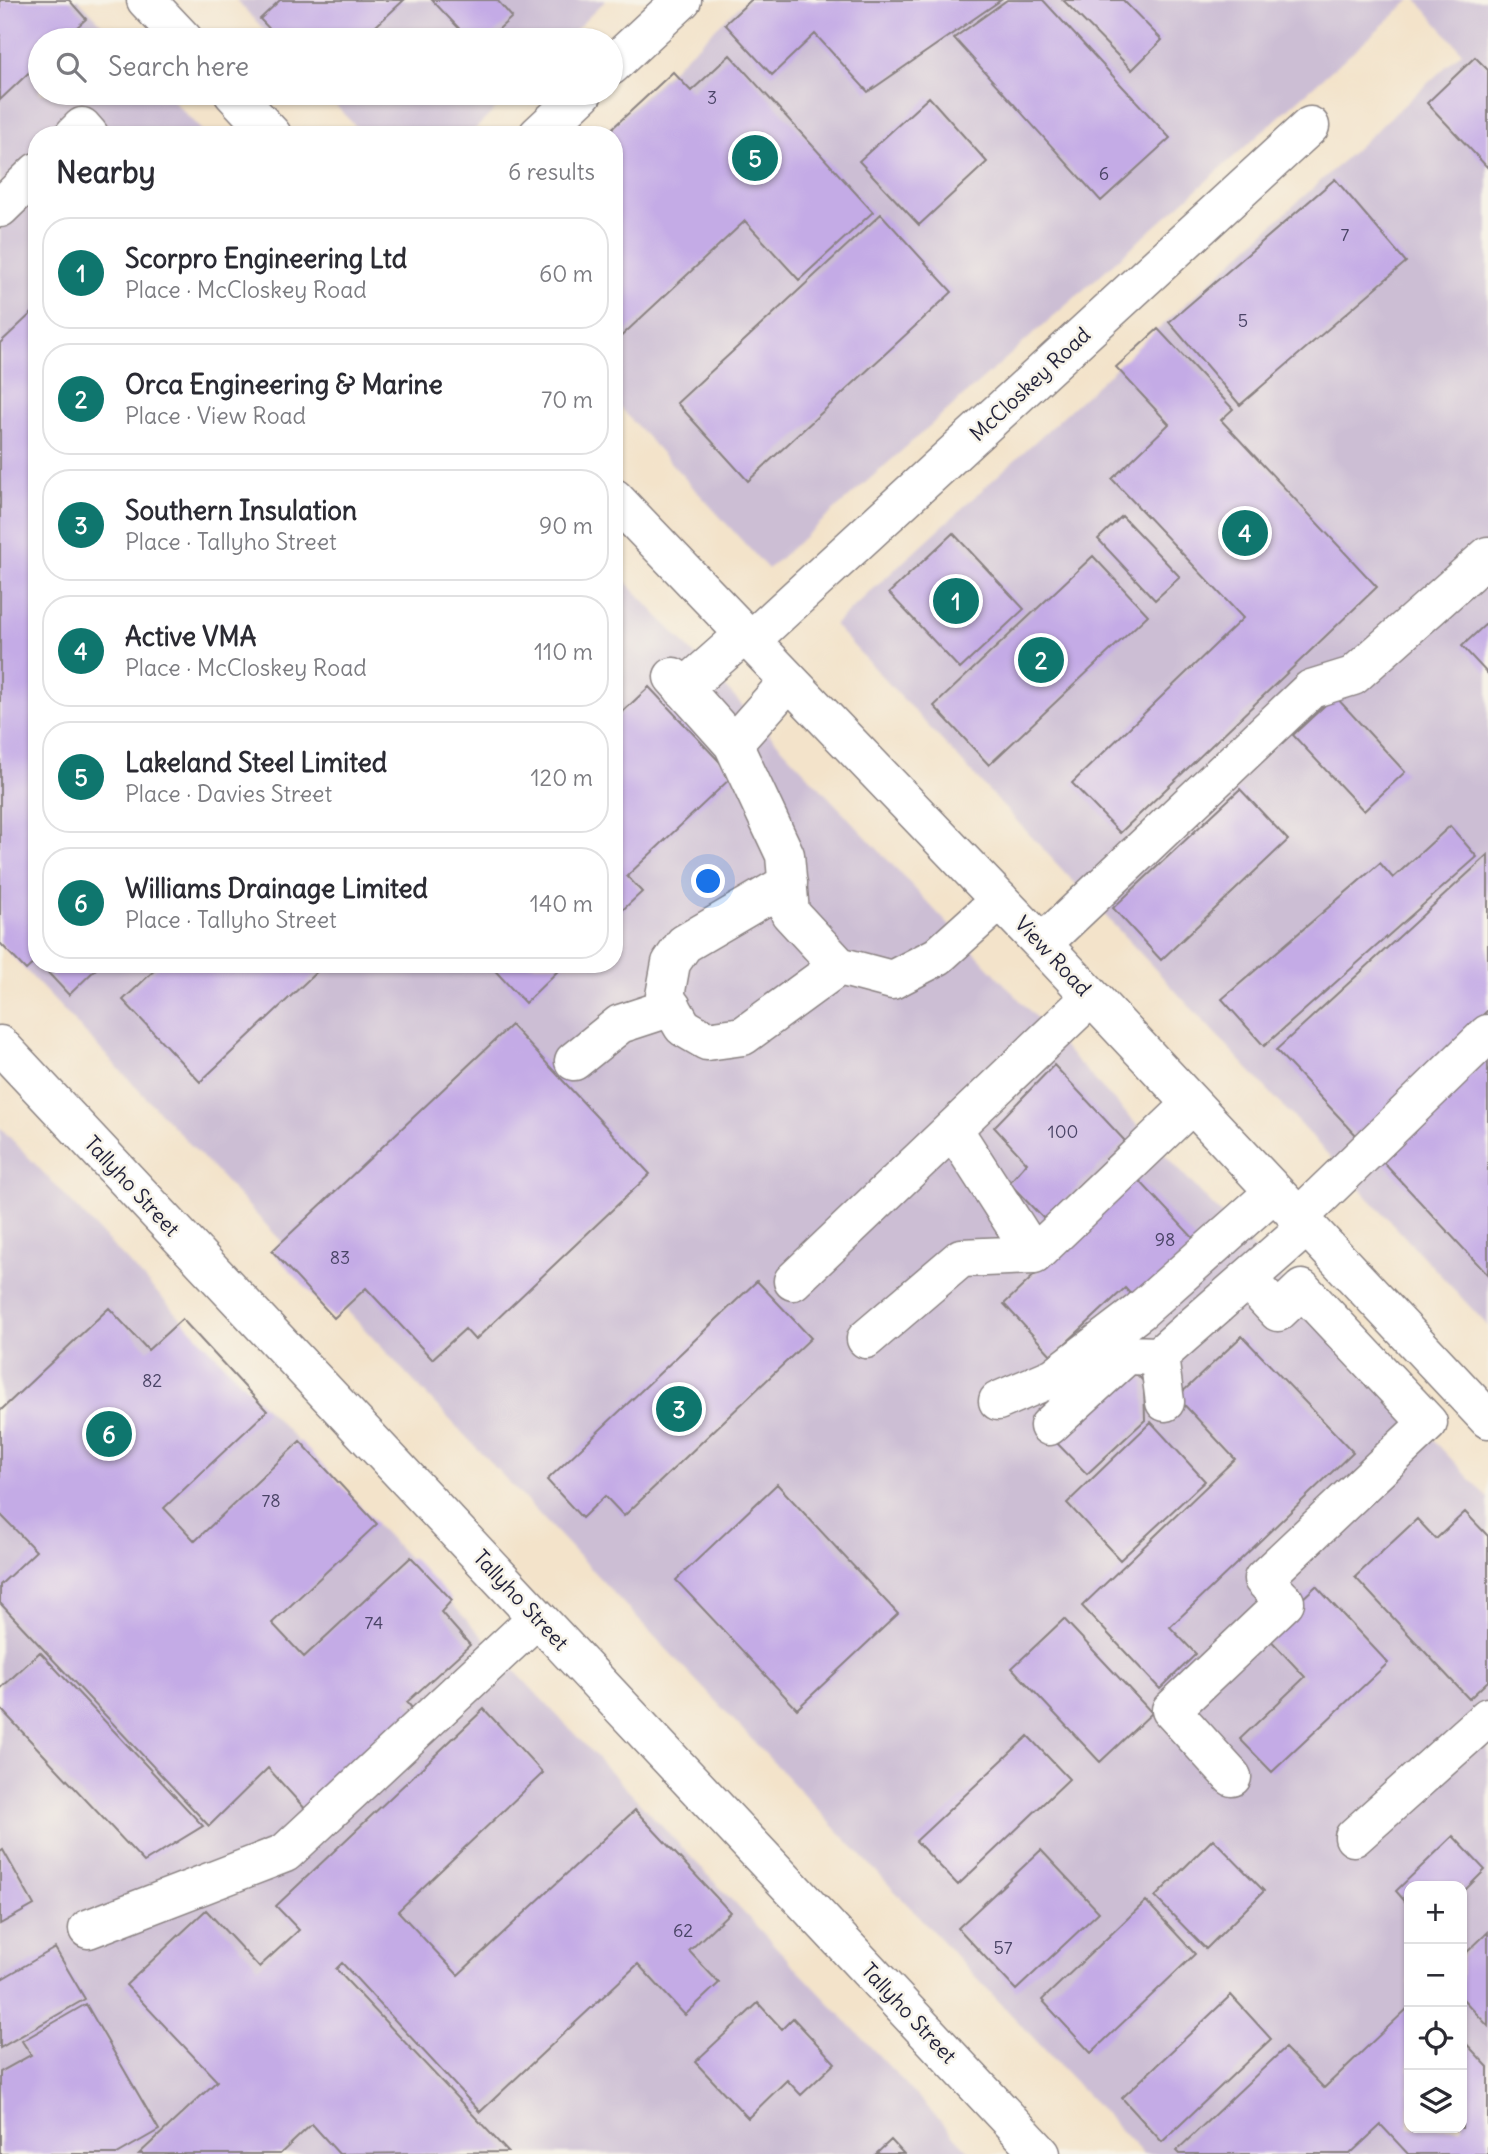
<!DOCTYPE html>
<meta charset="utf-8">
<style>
:root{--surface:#fff;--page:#f7f7f7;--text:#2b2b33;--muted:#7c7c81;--line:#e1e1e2;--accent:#0f766e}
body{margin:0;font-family:Delius,sans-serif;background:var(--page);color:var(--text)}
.controls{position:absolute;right:21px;bottom:21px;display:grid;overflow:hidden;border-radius:14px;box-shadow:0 2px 5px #0004}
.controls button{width:63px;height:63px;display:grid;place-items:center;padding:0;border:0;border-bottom:2px solid var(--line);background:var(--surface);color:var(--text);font:35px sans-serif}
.you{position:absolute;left:709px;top:882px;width:24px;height:24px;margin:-18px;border:5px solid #fff;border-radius:50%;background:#1a73e8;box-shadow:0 0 0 10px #1a73e833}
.badge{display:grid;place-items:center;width:46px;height:46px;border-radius:50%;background:var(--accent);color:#fff;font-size:23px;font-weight:700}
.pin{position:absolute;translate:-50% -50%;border:4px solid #fff;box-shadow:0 2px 7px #0006}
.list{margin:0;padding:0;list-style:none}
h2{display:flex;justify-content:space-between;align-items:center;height:91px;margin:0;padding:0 28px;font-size:30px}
h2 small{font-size:23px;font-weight:400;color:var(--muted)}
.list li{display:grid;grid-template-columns:46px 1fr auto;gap:21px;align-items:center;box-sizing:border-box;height:112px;margin:0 14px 14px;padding:0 14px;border:2px solid var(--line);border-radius:28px}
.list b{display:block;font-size:26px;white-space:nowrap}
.list p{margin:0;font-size:23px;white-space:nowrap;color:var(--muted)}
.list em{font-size:23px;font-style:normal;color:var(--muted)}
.icon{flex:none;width:38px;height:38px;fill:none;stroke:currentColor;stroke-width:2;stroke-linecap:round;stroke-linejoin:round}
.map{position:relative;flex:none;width:1488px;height:2154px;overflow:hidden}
.search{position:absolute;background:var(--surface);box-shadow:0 2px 5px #0004;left:28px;top:28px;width:595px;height:77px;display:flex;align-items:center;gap:18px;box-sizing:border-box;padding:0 24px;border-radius:38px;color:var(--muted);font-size:26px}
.panel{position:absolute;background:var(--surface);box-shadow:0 2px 5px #0004;left:28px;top:126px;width:595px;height:847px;border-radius:28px}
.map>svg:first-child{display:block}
.industrial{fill:#ccbed4;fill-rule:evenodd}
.building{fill:#c4abe6}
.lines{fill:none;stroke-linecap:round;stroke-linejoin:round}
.minor-casing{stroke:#8a8282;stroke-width:41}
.minor{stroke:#fff;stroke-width:38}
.labels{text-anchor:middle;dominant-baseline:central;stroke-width:5;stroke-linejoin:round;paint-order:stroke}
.number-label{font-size:18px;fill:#4a4466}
.street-label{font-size:21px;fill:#22223b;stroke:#f7f3e8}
</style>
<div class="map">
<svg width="1488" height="2154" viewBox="0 0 1488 2154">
<rect width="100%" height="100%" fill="#f7f3e8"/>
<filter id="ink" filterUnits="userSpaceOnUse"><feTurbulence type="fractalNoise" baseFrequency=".0143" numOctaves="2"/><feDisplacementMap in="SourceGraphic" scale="14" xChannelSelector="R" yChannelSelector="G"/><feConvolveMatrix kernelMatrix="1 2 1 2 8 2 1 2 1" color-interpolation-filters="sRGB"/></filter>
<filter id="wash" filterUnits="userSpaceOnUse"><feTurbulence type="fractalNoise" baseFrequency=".00686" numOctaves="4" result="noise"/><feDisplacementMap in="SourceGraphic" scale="28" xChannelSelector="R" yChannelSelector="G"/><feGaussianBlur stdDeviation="1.57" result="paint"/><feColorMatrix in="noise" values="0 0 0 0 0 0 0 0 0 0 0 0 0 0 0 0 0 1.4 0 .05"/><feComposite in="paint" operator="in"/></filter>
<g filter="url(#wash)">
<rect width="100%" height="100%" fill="#f3e3ca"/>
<path class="industrial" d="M0,0H79L117,40H40V93H166L206,135H37V964H614V569L1488,1498V2154H1143L0,943ZM1409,1886H1462V2128H1409Z
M236,0H606L565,40H274Z
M746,0H1411L768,569L614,401V135H602Z
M1417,0H1488V1326L834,625L1462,52Z
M324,93H512L469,135H364Z
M0,1127L182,1319L972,2154H0Z"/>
<g id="blocks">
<path class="building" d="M0,0H69L86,19L63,40H40V62L0,100Z
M280,0H404L361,40H280L260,19Z
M432,0H497L512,17L487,40H470Z
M751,0H1001L868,92L815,34L772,75L725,24Z
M1007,0H1043L1170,138L1101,201L954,38Z
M1063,0H1123L1162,40L1132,70Z
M730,55L873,212L799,280L745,221L614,343V135H605L673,72L691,91Z
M1475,57L1488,70V168L1427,103Z
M929,97L987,162L919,225L859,161Z
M1335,179L1406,262L1240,405L1169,322Z
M881,214L952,292L748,481L677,403Z
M37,308V960L26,970L0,943V343Z
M1158,329L1233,409L1221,420L1377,587L1120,833L1072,783L1243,618L1112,479L1169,424L1116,367Z
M1122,516L1180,577L1155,600L1098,539Z
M953,533L1024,609L960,669L889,593Z
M1093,556L1148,615L989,765L934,706Z
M1488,622V674L1462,646Z
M649,687L733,776L627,876L642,892L614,918V720Z
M1335,696L1405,772L1364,811L1293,735Z
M1240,789L1288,840L1161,960L1113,908Z
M1450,826L1477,857L1264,1046L1222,999L1380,863L1393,878Z
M1488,855V1010L1357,1136L1276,1050Z
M40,964H101L69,995Z
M161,964H325L200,1082L123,1000Z
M489,964H565L525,1003Z
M511,1025L650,1174L475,1340L465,1329L432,1359L366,1288L334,1318L272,1251Z
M1488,1059V1275L1381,1160Z
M1054,1065L1125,1141L1044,1219L1009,1183L1027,1163L994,1127Z
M1137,1178L1197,1242L1136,1300L1125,1288L1052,1356L1004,1304Z
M757,1281L811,1338L624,1516L605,1496L582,1518L547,1480Z
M109,1308L148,1350L182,1319L267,1411L164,1508L195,1541L300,1441L377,1524L272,1623L304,1657L411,1557L452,1600L441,1612L470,1645L407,1702L416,1713L307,1811L268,1768L209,1826L0,1603V1585L36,1551L0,1514V1411Z
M1242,1336L1353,1452L1170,1627L1196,1654L1160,1689L1082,1606L1235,1459L1177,1397Z
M1129,1366L1144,1382L1145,1420L1087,1474L1052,1438Z
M1151,1422L1205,1481L1120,1560L1067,1503Z
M777,1484L898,1614L797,1709L676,1580Z
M1465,1512L1488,1536V1681L1469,1699L1355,1577L1417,1519L1436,1539Z
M1316,1586L1388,1663L1272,1772L1240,1739L1305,1677L1265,1634Z
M1064,1619L1152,1713L1100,1762L1012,1668Z
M40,1652L203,1826L144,1862L0,1708V1689Z
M484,1709L543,1773L398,1911L458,1975L635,1810L730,1912L689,1951L719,1983L685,2015L638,1964L480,2112L342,1963L336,1969L508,2152L339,2154L312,2124L280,2154H139L217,2081L126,1985L206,1910L259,1967L299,1930L276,1906Z
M1028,1736L1069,1779L958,1885L916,1841Z
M1453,1836L1485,1870L1462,1893V1886H1409V1906L1396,1891Z
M1213,1839L1264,1891L1206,1949L1155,1897Z
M3,1850L34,1905L0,1924V1852Z
M1041,1850L1099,1912L1016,1990L958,1928Z
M1146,1901L1195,1954L1091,2053L1042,2000Z
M1488,1932V2026L1462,1998V1957Z
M55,1948L85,1999L0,2048V1980Z
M1231,1995L1271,2039L1162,2142L1122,2098Z
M758,2003L782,2029L793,2018L835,2063L801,2095L787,2080L748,2118L695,2062Z
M86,2004L159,2130L117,2154H0V2072L31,2055L22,2041Z
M1409,2007V2128H1462V2039L1488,2067V2154H1408L1381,2125L1350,2154H1179L1176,2151L1285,2048L1324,2088Z
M891,2140L904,2154H876Z"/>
</g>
</g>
<g filter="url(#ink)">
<use href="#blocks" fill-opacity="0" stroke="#8a8282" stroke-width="2"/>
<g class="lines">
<defs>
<path id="minor" d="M146,0L184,40
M611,66L682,0
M233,93L272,135
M74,135L82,127L89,135
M538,135L583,93
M0,208L37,172
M614,498L1042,944L1488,1419
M750,641L1310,126
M673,677L733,744
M789,681L733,744L785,855L790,913L839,966L892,980L938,956L1000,900
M683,689L744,635
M788,883L684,944L671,963L665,996L683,1027L707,1041L743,1036L839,966
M1042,944L1311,689L1353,676L1488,556
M0,1045L1041,2154
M574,1061L620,1024L672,1007
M953,1129L1034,1255
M1299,1217L1488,1034
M793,1281L1091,997
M866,1339L961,1258L1034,1255L1192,1104
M998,1401L1054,1377L1139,1312L1274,1192
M1165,1402L1159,1356L1307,1226
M1049,1426L1127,1355L1159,1356
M1232,1777L1171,1710L1285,1602L1263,1579L1428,1423L1302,1289L1278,1312L1247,1279
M1354,1837L1488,1717
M88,1929L285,1853L537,1618"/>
</defs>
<use href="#minor" class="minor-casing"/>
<use href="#minor" class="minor"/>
</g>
</g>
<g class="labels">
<g class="number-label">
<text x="712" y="97">3</text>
<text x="1104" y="173">6</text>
<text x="1345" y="234">7</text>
<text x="1243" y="320">5</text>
<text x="1063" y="1131">100</text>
<text x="1165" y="1239">98</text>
<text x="340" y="1257">83</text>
<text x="152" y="1380">82</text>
<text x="271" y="1500">78</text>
<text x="374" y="1622">74</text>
<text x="683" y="1930">62</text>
<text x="1003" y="1947">57</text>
</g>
<g class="street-label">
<text transform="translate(1030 384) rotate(-43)">McCloskey Road</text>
<text transform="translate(1053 956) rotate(47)">View Road</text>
<text transform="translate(132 1186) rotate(47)">Tallyho Street</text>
<text transform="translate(521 1600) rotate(47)">Tallyho Street</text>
<text transform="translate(909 2013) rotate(47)">Tallyho Street</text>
</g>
</g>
</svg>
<div class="controls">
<button>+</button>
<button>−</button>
<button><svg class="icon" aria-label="locate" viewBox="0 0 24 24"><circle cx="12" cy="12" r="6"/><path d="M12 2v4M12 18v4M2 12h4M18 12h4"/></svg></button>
<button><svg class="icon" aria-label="layers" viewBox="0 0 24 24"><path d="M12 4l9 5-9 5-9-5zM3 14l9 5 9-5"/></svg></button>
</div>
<div class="you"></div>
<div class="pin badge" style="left:956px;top:601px">1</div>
<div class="pin badge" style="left:1041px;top:660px">2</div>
<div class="pin badge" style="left:679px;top:1409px">3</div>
<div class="pin badge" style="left:1245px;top:533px">4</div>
<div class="pin badge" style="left:755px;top:158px">5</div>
<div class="pin badge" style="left:109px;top:1434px">6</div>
<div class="search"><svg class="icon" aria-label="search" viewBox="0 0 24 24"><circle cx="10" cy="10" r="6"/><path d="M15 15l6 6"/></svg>Search here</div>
<section class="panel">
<h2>Nearby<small>6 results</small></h2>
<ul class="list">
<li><span class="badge">1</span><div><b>Scorpro Engineering Ltd</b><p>Place · McCloskey Road</p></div><em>60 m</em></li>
<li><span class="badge">2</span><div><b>Orca Engineering &amp; Marine</b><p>Place · View Road</p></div><em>70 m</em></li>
<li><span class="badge">3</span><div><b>Southern Insulation</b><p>Place · Tallyho Street</p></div><em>90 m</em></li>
<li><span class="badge">4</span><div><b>Active VMA</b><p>Place · McCloskey Road</p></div><em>110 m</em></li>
<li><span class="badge">5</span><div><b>Lakeland Steel Limited</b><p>Place · Davies Street</p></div><em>120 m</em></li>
<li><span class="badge">6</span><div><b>Williams Drainage Limited</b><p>Place · Tallyho Street</p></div><em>140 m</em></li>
</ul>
</section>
</div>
